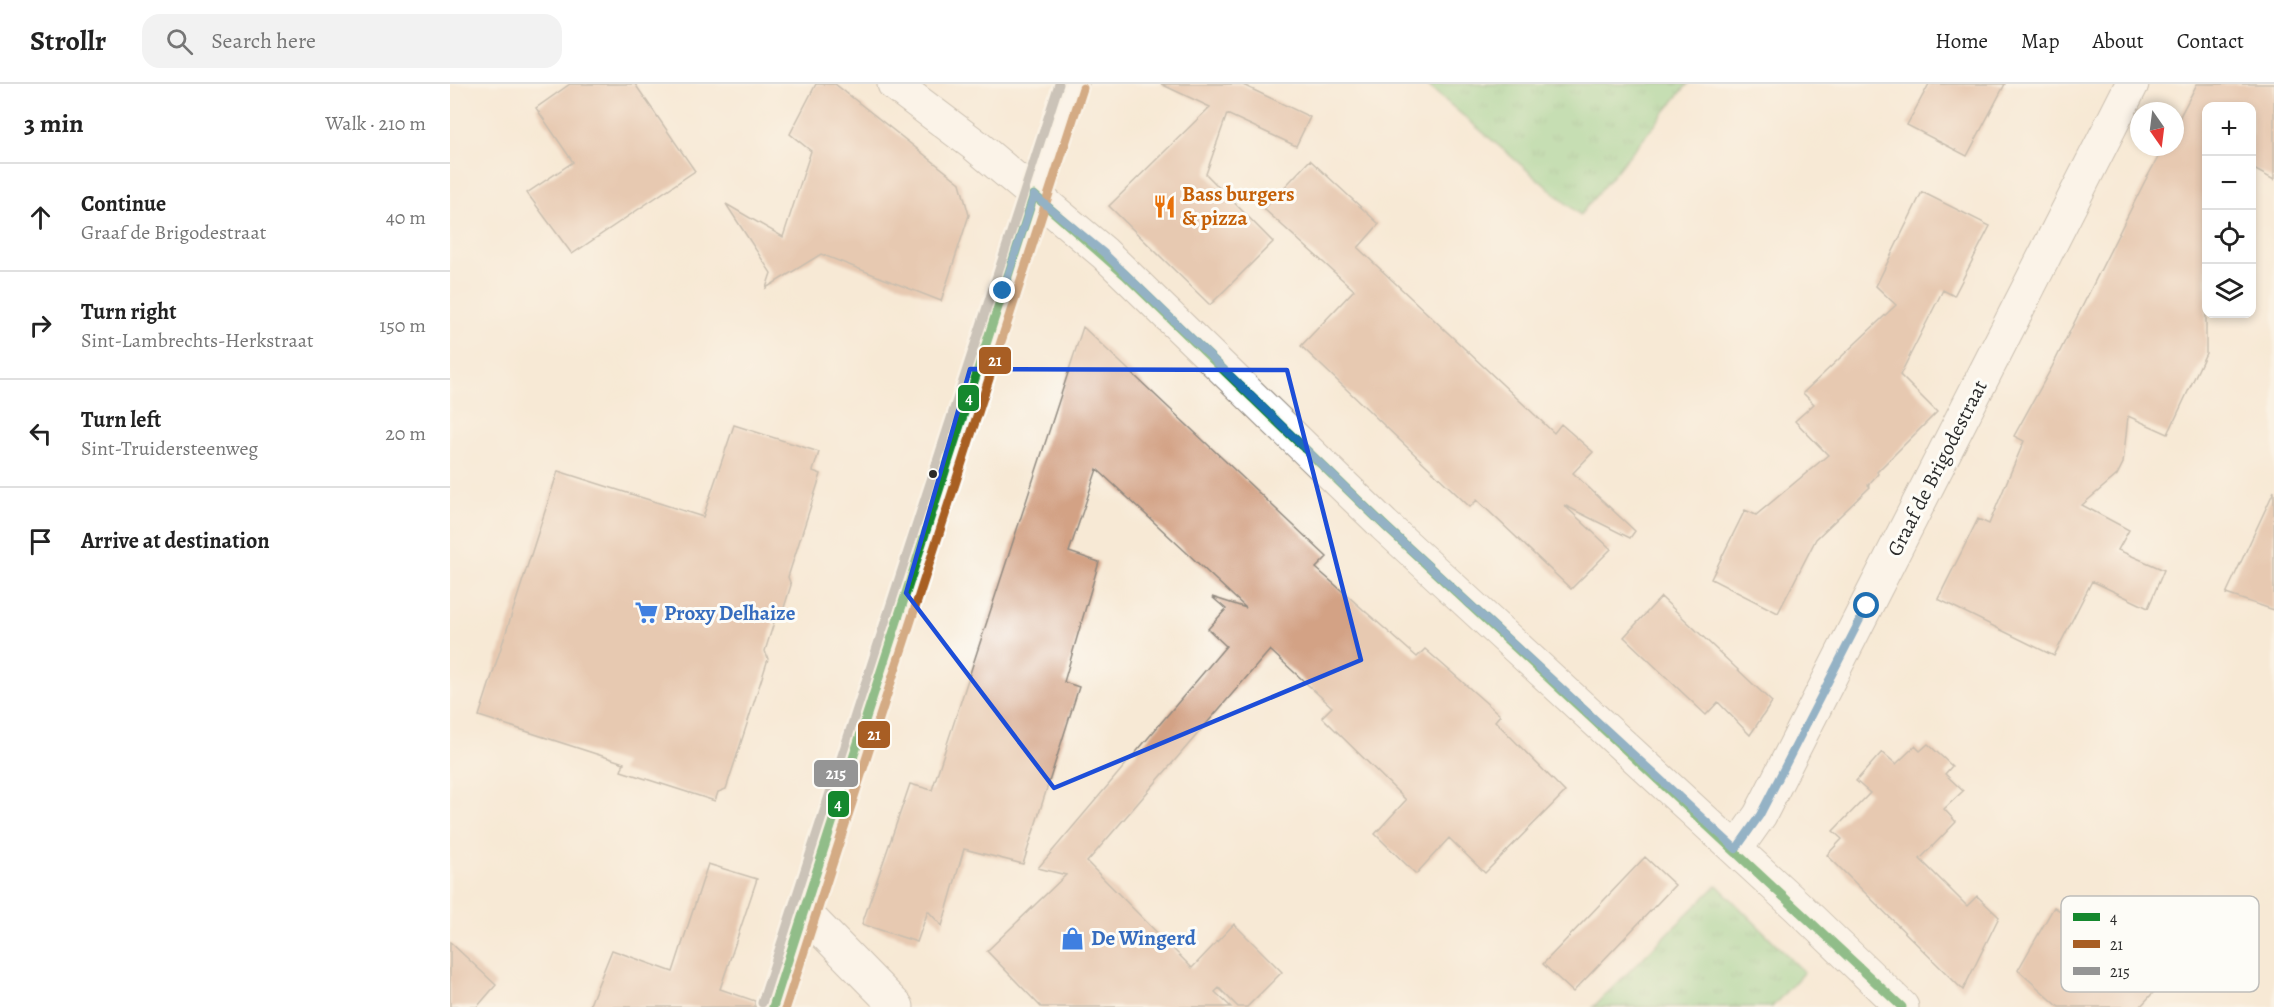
<!DOCTYPE html>
<meta charset="utf-8">
<style>
:root{--surface:#fff;--page:#f2f2f2;--text:#222;--muted:#767676;--line:#e0e0e0}
body{margin:0;font-family:Alegreya,serif;background:var(--page);color:var(--text)}
.controls{position:absolute;right:18px;top:18px;display:grid;overflow:hidden;border-radius:12px;box-shadow:0 3px 9px #0003}
.controls button{width:54px;height:54px;display:grid;place-items:center;padding:0;border:0;border-bottom:2px solid var(--line);background:var(--surface);color:var(--text);font:30px sans-serif}
.compass{position:absolute;left:1680px;top:18px;width:54px;height:54px;border-radius:50%;background:var(--surface);box-shadow:0 3px 9px #0003;rotate:166deg}
.stop{position:absolute;width:18px;height:18px;margin:-14px;border:4px solid #1f6fb2;border-radius:50%;background:#fff}
.stop.end{background:#1f6fb2;border-color:#fff;box-shadow:0 2px 6px #0008}
.list{margin:0;padding:0;list-style:none}
h2{display:flex;justify-content:space-between;align-items:center;height:78px;margin:0;padding:0 24px;font-size:26px}
h2 small{font-size:20px;font-weight:400;color:var(--muted)}
.list li{display:grid;grid-template-columns:39px 1fr auto;gap:18px;align-items:center;box-sizing:border-box;height:108px;padding:0 24px;border-top:2px solid var(--line)}
.list b{display:block;font-size:22px;white-space:nowrap}
.list p{margin:0;font-size:20px;white-space:nowrap;color:var(--muted)}
.list em{font-size:20px;font-style:normal;color:var(--muted)}
.icon{flex:none;width:33px;height:33px;fill:none;stroke:currentColor;stroke-width:2;stroke-linecap:round;stroke-linejoin:round}
.map{position:relative;flex:none;width:1824px;height:923px;overflow:hidden}
header{display:flex;align-items:center;gap:36px;box-sizing:border-box;height:84px;padding:0 30px;background:var(--surface);border-bottom:2px solid var(--line)}
header strong{font-size:28px}
nav{display:flex;gap:33px;margin-inline-start:auto;font-size:21px}
.search{width:420px;height:54px;background:var(--page);display:flex;align-items:center;gap:15px;box-sizing:border-box;padding:0 21px;border-radius:18px;color:var(--muted);font-size:22px}
main{display:flex}
aside{flex:1;background:var(--surface)}
.map>svg:first-child{display:block}
.grass{fill:url(#grass-tufts);stroke:#5b7e5a;stroke-width:1.5}
.building{fill:#d3a285}
.lines{fill:none;stroke-linecap:round;stroke-linejoin:round}
.minor-casing{stroke:#918a80;stroke-width:35}
.major-casing{stroke:#918a80;stroke-width:35}
.minor{stroke:#fff;stroke-width:33}
.major{stroke:#fff;stroke-width:33}
.bus-1-casing{stroke:#fdfcf7;stroke-width:14}
.bus-2-casing{stroke:#fdfcf7;stroke-width:14}
.bus-3-casing{stroke:#fdfcf7;stroke-width:14}
.bus-1{stroke:#15882e;stroke-width:9}
.bus-2{stroke:#a85e24;stroke-width:9}
.bus-3{stroke:#959595;stroke-width:9}
.route{stroke:#1f6fb2;stroke-width:8}
.marked{fill:none;stroke:#1d4ed8;stroke-width:4.5;stroke-linejoin:round}
.bus-dot{fill:#2b2b2b;stroke:#fdfcf7;stroke-width:2}
.labels{text-anchor:middle;dominant-baseline:central;stroke-width:6;stroke-linejoin:round;paint-order:stroke}
.food-label{font-size:21px;font-weight:bold;fill:#c56008;stroke:#fdfcf7;text-anchor:start}
.street-label{font-size:21px;fill:#2b2b2b;stroke:#fdfcf7}
.shop-label{font-size:21px;font-weight:bold;fill:#366cbe;stroke:#fdfcf7;text-anchor:start}
.key{fill:#fdfcf7;stroke:#bebdba;stroke-width:1.5}
.key-label{font-size:16px;fill:#2b2b2b}
.line-badge{stroke:#fdfcf7;stroke-width:2}
.badge-label{font-size:16px;text-anchor:middle;font-weight:bold;fill:#fff}
</style>
<header>
<strong>Strollr</strong>
<div class="search"><svg class="icon" aria-label="search" viewBox="0 0 24 24"><circle cx="10" cy="10" r="6"/><path d="M15 15l6 6"/></svg>Search here</div>
<nav><a>Home</a><a>Map</a><a>About</a><a>Contact</a></nav>
</header>
<main>
<aside>
<h2>3 min<small>Walk · 210 m</small></h2>
<ul class="list">
<li><svg class="icon" aria-label="ahead" viewBox="0 0 24 24"><path d="M12 20V5M6 11l6-6 6 6"/></svg><div><b>Continue</b><p>Graaf de Brigodestraat</p></div><em>40 m</em></li>
<li><svg class="icon" aria-label="right" viewBox="0 0 24 24"><path d="M7 20v-9h11M14 6l5 5-5 5"/></svg><div><b>Turn right</b><p>Sint-Lambrechts-Herkstraat</p></div><em>150 m</em></li>
<li><svg class="icon" aria-label="left" viewBox="0 0 24 24"><path d="M17 20v-9H6M10 6l-5 5 5 5"/></svg><div><b>Turn left</b><p>Sint-Truidersteenweg</p></div><em>20 m</em></li>
<li><svg class="icon" aria-label="arrive" viewBox="0 0 24 24"><path d="M6 21V4h12l-3 4 3 4H6"/></svg><div><b>Arrive at destination</b></div></li>
</ul>
</aside>
<div class="map">
<svg width="1824" height="923" viewBox="0 0 1824 923">
<defs>
<pattern id="grass-tufts" width="24" height="20" patternUnits="userSpaceOnUse" patternTransform="scale(1.5)"><rect width="24" height="20" fill="#8bd08a"/><path d="M3 7l-1-3M5 7V3M7 7l1-3M15 17l-1-3M17 17v-4M19 17l1-3" fill="none" stroke="#72a971"/></pattern>
</defs>
<rect width="100%" height="100%" fill="#fdfcf7"/>
<filter id="ink" filterUnits="userSpaceOnUse"><feTurbulence type="fractalNoise" baseFrequency=".0167" numOctaves="2"/><feDisplacementMap in="SourceGraphic" scale="12" xChannelSelector="R" yChannelSelector="G"/><feConvolveMatrix kernelMatrix="1 2 1 2 8 2 1 2 1" color-interpolation-filters="sRGB"/></filter>
<filter id="wash" filterUnits="userSpaceOnUse"><feTurbulence type="fractalNoise" baseFrequency=".008" numOctaves="4" result="noise"/><feDisplacementMap in="SourceGraphic" scale="24" xChannelSelector="R" yChannelSelector="G"/><feGaussianBlur stdDeviation="1.35" result="paint"/><feColorMatrix in="noise" values="0 0 0 0 0 0 0 0 0 0 0 0 0 0 0 0 0 1.4 0 .05"/><feComposite in="paint" operator="in"/></filter>
<g filter="url(#wash)">
<rect width="100%" height="100%" fill="#f7e9d5"/>
<path class="grass" d="M976,0H1238L1130,131Z
M1267,801L1354,888L1322,923H1143Z"/>
<g id="blocks">
<path class="building" d="M120,0H185L245,87L122,170L77,109L123,78L86,24Z
M366,0H385L510,99L519,131L491,217L371,170L316,204L321,189L276,120L333,153L361,67L340,50Z
M711,0H791L860,33L846,62L777,30L756,90L823,158L760,221L659,122L760,23Z
M1479,0H1555L1517,72L1457,41Z
M1747,0H1824V96L1802,84V22H1756V269L1718,350L1678,332L1673,379L1667,391L1632,421L1679,446L1668,466L1714,486L1698,524L1642,497L1604,572L1488,515L1528,435L1539,440L1574,357L1564,352L1602,283L1695,97L1714,63H1725V42Z
M860,76L929,140L908,164L1104,349L1111,340L1143,368L1123,389L1185,447L1180,454L1114,421L1161,465L1121,505L1027,416L1020,423L851,262L904,206L814,125Z
M1472,108L1540,142L1504,212L1493,206L1450,291L1487,328L1427,388L1428,390L1418,401L1420,403L1366,455L1328,529L1261,495L1295,426L1306,431L1378,371L1345,337L1364,320L1353,309L1446,221L1426,202Z
M633,243L877,473L866,484L967,573L975,565L1050,631L1045,637L1115,708L1035,789L999,754L966,790L925,750L956,716L872,633L882,623L820,566L637,778L742,884L784,840L832,888L797,923H788L769,904L765,908L781,923H591L537,867L616,791L588,784L776,562L758,545L776,525L762,513L796,524L647,385L619,468L649,478L614,598L629,603L573,780L514,765L492,842L478,827L467,858L412,840L460,700L482,706Z
M284,341L369,368L363,387L371,390L338,493L341,501L333,527L326,532L315,567L318,575L276,705L268,708L265,717L171,687L174,679L29,632L108,387L253,433Z
M1824,407V526L1776,510Z
M1211,513L1322,618L1300,651L1268,618L1256,631L1174,553Z
M1478,660L1502,682L1495,690L1513,707L1494,725L1506,738L1470,775L1517,822L1527,812L1549,833L1513,906L1377,771L1392,755L1383,747L1420,709L1406,697L1432,668L1446,680L1465,662L1470,667Z
M1195,773L1225,801L1123,908L1093,880Z
M258,780L307,795L270,905L305,917V923H139L162,866L223,888Z
M1604,823L1661,858L1663,856L1711,900L1690,923H1609L1568,886Z
M0,858L46,901L27,923H0Z"/>
</g>
</g>
<g filter="url(#ink)">
<use href="#blocks" fill-opacity="0" stroke="#918a80" stroke-width="1.5"/>
<g class="lines">
<defs>
<path id="minor" d="M444,0L525,61L654,169L934,441L1347,822L1452,923
M1286,765L1310,731L1682,0
M354,828L447,923"/>
<path id="major" d="M323,923L622,0"/>
</defs>
<use href="#minor" class="minor-casing"/>
<use href="#major" class="major-casing"/>
<use href="#minor" class="minor"/>
<use href="#major" class="major"/>
<defs>
<path id="bus-1" d="M584,111L675,191L936,443L1452,923
M323,923L584,111"/>
<path id="bus-2" d="M336,923L633,4"/>
<path id="bus-3" d="M312,919L609,0"/>
</defs>
<use href="#bus-1" class="bus-1-casing"/>
<use href="#bus-2" class="bus-2-casing"/>
<use href="#bus-3" class="bus-3-casing"/>
<use href="#bus-1" class="bus-1"/>
<use href="#bus-2" class="bus-2"/>
<use href="#bus-3" class="bus-3"/>
</g>
</g>
<g class="lines" filter="url(#ink)">
<path class="route" d="M553,207L584,111L654,169L934,441L1286,765L1310,731L1417,522"/>
</g>
<path d="M0 0H1824V923H0ZM520,285L837,286L911,576L604,704L456,509Z" fill="#f7e9d5" fill-opacity=".55" fill-rule="evenodd"/>
<path class="marked" d="M520,285L837,286L911,576L604,704L456,509Z"/>
<defs>
<symbol id="restaurant-bare" viewBox="-9 -9 18 18"><path d="M-5-6h1v4h1v-4h1v4h1v-4h1v5L-1.5 .5V6h-2V.5L-5-1ZM5-6V6H3V1.5H1.5Q1.5-4 5-6Z" fill="#e8710a" stroke="#fdfcf7" stroke-width="2.5" paint-order="stroke"/></symbol>
<symbol id="supermarket-bare" viewBox="-9 -9 18 18"><path d="M-6-5.5h2.5l.6 2H6L4.5 2H-2.5L-4.4-4H-6ZM-1.5 3.2a1.3 1.3 0 1 0 .1 0ZM3 3.2a1.3 1.3 0 1 0 .1 0Z" fill="#3f7fe0" stroke="#fdfcf7" stroke-width="2.5" paint-order="stroke"/></symbol>
<symbol id="shop-bare" viewBox="-9 -9 18 18"><path d="M-5-2.5h2.3a2.7 3.5 0 0 1 5.4 0H5L5.5 6h-11ZM-1.5-2.5h3a1.5 2.3 0 0 0-3 0Z" fill="#3f7fe0" stroke="#fdfcf7" stroke-width="2.5" paint-order="stroke"/></symbol>
</defs>
<g fill-rule="evenodd">
<use href="#restaurant-bare" x="698" y="106" width="33" height="33"/>
<use href="#supermarket-bare" x="180" y="512" width="33" height="33"/>
<use href="#shop-bare" x="606" y="838" width="33" height="33"/>
</g>
<circle class="bus-dot" cx="483" cy="390" r="5"/>
<g class="labels">
<g class="food-label">
<text x="732" y="110">Bass burgers<tspan x="732" dy="24">&amp; pizza</tspan></text>
</g>
<g class="street-label">
<text transform="translate(1487 384) rotate(-63)">Graaf de Brigodestraat</text>
</g>
<g class="shop-label">
<text x="214" y="529">Proxy Delhaize</text>
<text x="641" y="854">De Wingerd</text>
</g>
</g>
<rect x="1611" y="812" width="198" height="96" rx="9" class="key"/>
<rect x="1623" y="829" width="27" height="8" fill="#15882e"/>
<rect x="1623" y="856" width="27" height="8" fill="#a85e24"/>
<rect x="1623" y="883" width="27" height="8" fill="#959595"/>
<g class="key-label">
<text x="1660" y="839">4</text>
<text x="1660" y="866">21</text>
<text x="1660" y="893">215</text>
</g>
<g class="line-badge">
<rect x="528" y="262" width="34" height="29" rx="6" fill="#a85e24"/>
<rect x="507" y="300" width="23" height="28" rx="6" fill="#15882e"/>
<rect x="407" y="636" width="34" height="29" rx="6" fill="#a85e24"/>
<rect x="363" y="675" width="46" height="29" rx="6" fill="#959595"/>
<rect x="377" y="706" width="23" height="28" rx="6" fill="#15882e"/>
</g>
<g class="badge-label">
<text x="545" y="282">21</text>
<text x="519" y="320">4</text>
<text x="424" y="656">21</text>
<text x="386" y="695">215</text>
<text x="388" y="726">4</text>
</g>
</svg>
<div class="controls">
<button>+</button>
<button>−</button>
<button><svg class="icon" aria-label="locate" viewBox="0 0 24 24"><circle cx="12" cy="12" r="6"/><path d="M12 2v4M12 18v4M2 12h4M18 12h4"/></svg></button>
<button><svg class="icon" aria-label="layers" viewBox="0 0 24 24"><path d="M12 4l9 5-9 5-9-5zM3 14l9 5 9-5"/></svg></button>
</div>
<svg class="compass" viewBox="-18 -18 36 36"><path d="M0-13l5 13h-10z" fill="#e53935"/><path d="M0 13l5-13h-10z" fill="#767676"/></svg>
<div class="stop" style="left:1417px;top:522px"></div>
<div class="stop end" style="left:553px;top:207px"></div>
</div>
</main>
